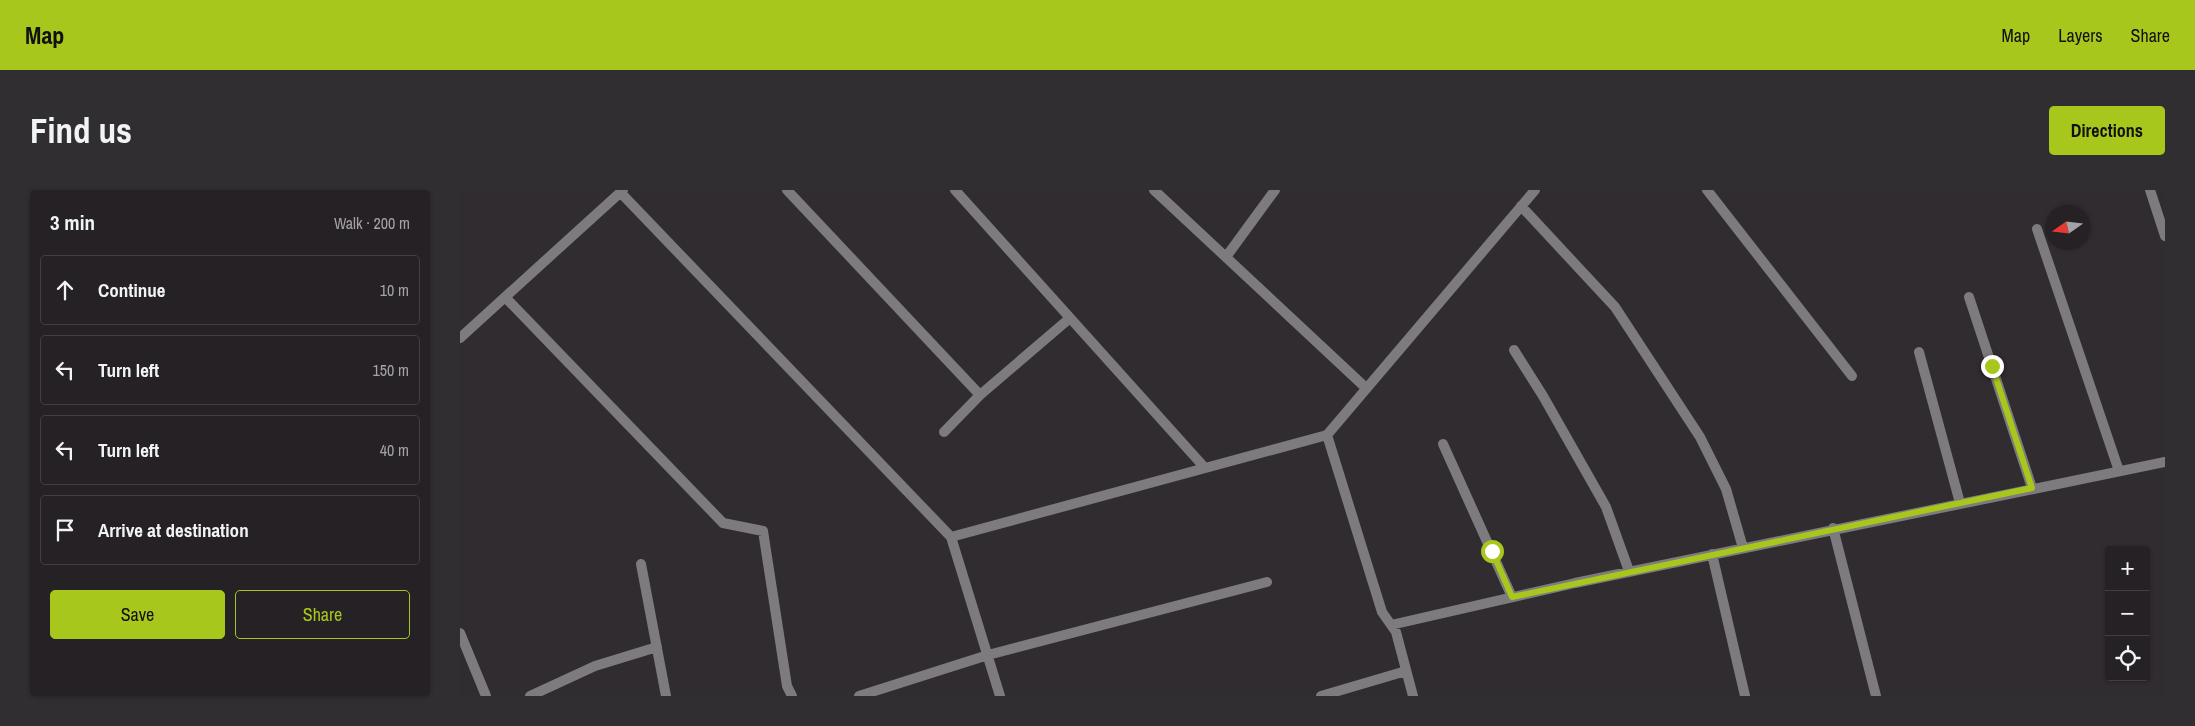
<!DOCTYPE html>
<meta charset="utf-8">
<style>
:root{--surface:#252124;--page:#312e31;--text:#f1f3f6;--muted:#a3a3a6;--line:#423e41;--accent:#a8c71d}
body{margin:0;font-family:"Archivo Narrow",sans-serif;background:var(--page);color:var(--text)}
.controls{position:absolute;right:15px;bottom:15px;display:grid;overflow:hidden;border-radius:5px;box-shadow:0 1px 4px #0004}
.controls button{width:45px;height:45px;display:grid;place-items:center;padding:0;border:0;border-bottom:1px solid var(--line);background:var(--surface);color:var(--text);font:25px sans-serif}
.compass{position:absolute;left:1585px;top:15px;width:45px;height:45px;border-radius:50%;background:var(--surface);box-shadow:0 1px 4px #0004;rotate:256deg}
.stop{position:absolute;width:15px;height:15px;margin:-11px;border:4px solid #a8c71d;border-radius:50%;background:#fff}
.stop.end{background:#a8c71d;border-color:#fff;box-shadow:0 1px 5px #0008}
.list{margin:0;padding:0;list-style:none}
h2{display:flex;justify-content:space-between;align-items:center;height:65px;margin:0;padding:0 20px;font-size:21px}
h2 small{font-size:16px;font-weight:400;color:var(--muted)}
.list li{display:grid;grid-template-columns:32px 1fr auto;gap:15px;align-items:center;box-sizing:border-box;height:70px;margin:0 10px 10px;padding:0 10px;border:1px solid var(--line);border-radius:5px}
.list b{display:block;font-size:19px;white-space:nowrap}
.list em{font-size:16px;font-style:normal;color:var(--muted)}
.actions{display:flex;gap:10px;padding:15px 20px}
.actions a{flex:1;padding:11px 0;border:1px solid var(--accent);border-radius:5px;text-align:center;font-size:18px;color:var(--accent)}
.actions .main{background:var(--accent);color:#111}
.icon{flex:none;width:28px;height:28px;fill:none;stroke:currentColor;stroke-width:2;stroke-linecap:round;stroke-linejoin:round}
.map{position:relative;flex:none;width:1705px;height:506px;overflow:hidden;border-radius:5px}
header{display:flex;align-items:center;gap:30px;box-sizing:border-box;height:70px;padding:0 25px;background:var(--accent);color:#111}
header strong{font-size:24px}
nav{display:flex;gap:28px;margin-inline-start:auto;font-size:18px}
.intro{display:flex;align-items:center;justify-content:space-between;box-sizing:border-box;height:120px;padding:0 30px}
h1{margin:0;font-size:35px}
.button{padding:12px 22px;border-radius:5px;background:var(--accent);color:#111;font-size:18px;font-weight:700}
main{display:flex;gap:30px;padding:0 30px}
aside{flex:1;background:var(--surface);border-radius:5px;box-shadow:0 1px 4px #0004}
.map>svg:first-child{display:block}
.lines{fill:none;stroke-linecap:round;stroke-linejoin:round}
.minor{stroke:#7d7b7d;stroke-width:10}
.route{stroke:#a8c71d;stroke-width:6}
</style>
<header>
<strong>Map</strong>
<nav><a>Map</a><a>Layers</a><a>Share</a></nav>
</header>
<div class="intro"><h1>Find us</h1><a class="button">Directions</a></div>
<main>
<aside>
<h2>3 min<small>Walk · 200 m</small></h2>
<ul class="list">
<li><svg class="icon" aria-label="ahead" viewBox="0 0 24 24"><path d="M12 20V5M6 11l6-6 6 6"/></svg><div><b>Continue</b></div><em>10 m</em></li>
<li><svg class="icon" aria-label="left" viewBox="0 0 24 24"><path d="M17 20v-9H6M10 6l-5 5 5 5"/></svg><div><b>Turn left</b></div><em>150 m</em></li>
<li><svg class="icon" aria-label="left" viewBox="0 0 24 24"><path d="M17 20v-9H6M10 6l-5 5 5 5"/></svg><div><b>Turn left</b></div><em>40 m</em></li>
<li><svg class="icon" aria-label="arrive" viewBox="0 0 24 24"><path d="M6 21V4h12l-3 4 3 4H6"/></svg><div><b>Arrive at destination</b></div></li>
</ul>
<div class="actions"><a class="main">Save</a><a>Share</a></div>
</aside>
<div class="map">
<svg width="1705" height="506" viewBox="0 0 1705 506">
<rect width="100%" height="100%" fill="#312c30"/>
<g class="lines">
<path class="minor" d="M327,0L520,205
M495,0L745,278
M694,0L906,198
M1247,0L1392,186
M1690,0L1705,46
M160,2L491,347L540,506
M1061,16L1155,117L1240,247L1266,299L1283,358
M1577,39L1659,281
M766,67L815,0
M45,107L263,333L303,341L327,496L332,506
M1509,107L1572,298
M0,148L163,0
M1054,160L1083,206L1146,317L1169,381
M1459,162L1500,313
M484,242L520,205L610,128
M867,245L922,422L936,442L953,506
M983,254L1052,407
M1373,338L1416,506
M491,347L867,245L1075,0
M1252,364L1285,506
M181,374L206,506
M931,435L1115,393L1705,272
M0,443L26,506
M70,506L135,476L197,457
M399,506L528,465L807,392
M861,506L946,481"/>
</g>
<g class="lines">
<path class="route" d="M1032,361L1052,407L1572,298L1532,176"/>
</g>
</svg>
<div class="controls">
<button>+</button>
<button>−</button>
<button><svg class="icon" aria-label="locate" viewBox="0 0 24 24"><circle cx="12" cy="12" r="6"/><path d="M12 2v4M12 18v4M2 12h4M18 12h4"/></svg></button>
</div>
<svg class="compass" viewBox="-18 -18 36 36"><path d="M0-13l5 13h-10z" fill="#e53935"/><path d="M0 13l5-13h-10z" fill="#a3a3a6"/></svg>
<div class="stop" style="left:1032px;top:361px"></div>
<div class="stop end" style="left:1532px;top:176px"></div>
</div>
</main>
